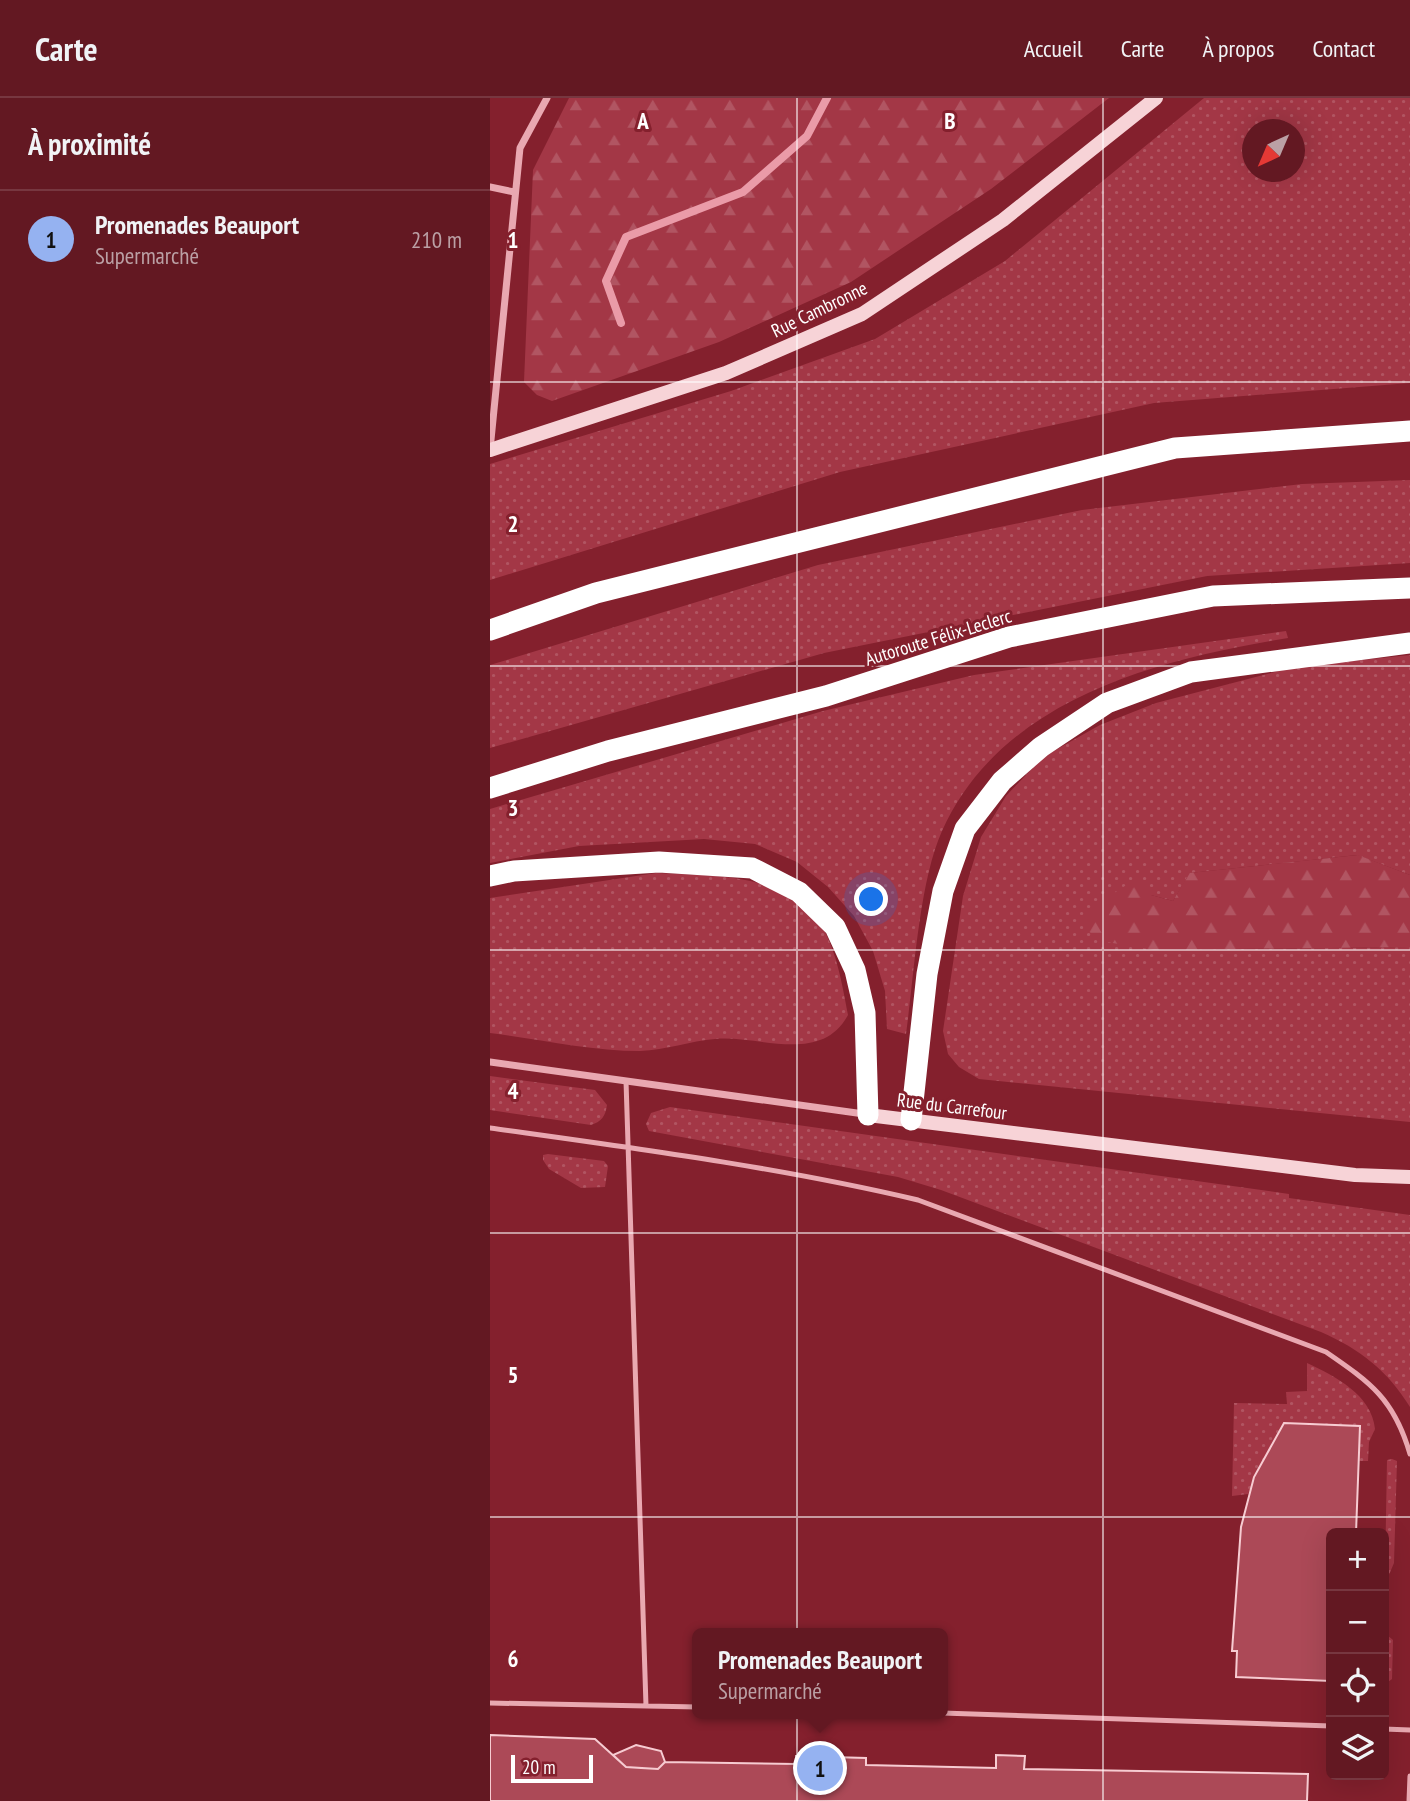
<!DOCTYPE html>
<html lang="fr">
<meta charset="utf-8">
<style>
:root{--surface:#631822;--page:#6c252f;--text:#f1f3f6;--muted:#bba0a5;--line:#773740;--accent:#95b2f1}
body{margin:0;font-family:"PT Sans Narrow",sans-serif;background:var(--page);color:var(--text)}
.controls{position:absolute;right:21px;bottom:21px;display:grid;overflow:hidden;border-radius:10px;box-shadow:0 7px 28px #0002}
.controls button{width:63px;height:63px;display:grid;place-items:center;padding:0;border:0;border-bottom:2px solid var(--line);background:var(--surface);color:var(--text);font:35px sans-serif}
.compass{position:absolute;left:752px;top:21px;width:63px;height:63px;border-radius:50%;background:var(--surface);box-shadow:0 7px 28px #0002;rotate:224deg}
.scale{position:absolute;left:21px;bottom:18px;width:82px;box-sizing:border-box;padding-left:7px;border:4px solid #fff;border-top:0;font-size:19px;line-height:24px;white-space:nowrap;color:#fff;-webkit-text-stroke:5px #84202d;paint-order:stroke}
.you{position:absolute;left:382px;top:802px;width:24px;height:24px;margin:-18px;border:5px solid #fff;border-radius:50%;background:#1a73e8;box-shadow:0 0 0 10px #1a73e833}
.badge{display:grid;place-items:center;width:46px;height:46px;border-radius:50%;background:var(--accent);color:#111;font-size:23px;font-weight:700}
.pin{position:absolute;translate:-50% -50%;border:4px solid #fff;box-shadow:0 2px 7px #0006}
.popup{position:absolute;left:202px;top:1530px;width:256px;height:91px;box-sizing:border-box;display:grid;place-content:center;border-radius:10px;background:var(--surface);filter:drop-shadow(0 2px 5px #0005);font-size:23px;white-space:nowrap;color:var(--muted)}
.popup b{font-size:26px;color:var(--text)}
.popup::after{content:'';position:absolute;left:50%;top:100%;margin-left:-14px;border:14px solid transparent;border-top-color:var(--surface)}
.list{margin:0;padding:0;list-style:none}
h2{display:flex;justify-content:space-between;align-items:center;height:91px;margin:0;padding:0 28px;font-size:30px}
h2 small{font-size:23px;font-weight:400;color:var(--muted)}
.list li{display:grid;grid-template-columns:46px 1fr auto;gap:21px;align-items:center;box-sizing:border-box;height:98px;padding:0 28px;border-top:2px solid var(--line)}
.list b{display:block;font-size:26px;white-space:nowrap}
.list p{margin:0;font-size:23px;white-space:nowrap;color:var(--muted)}
.list em{font-size:23px;font-style:normal;color:var(--muted)}
.icon{flex:none;width:38px;height:38px;fill:none;stroke:currentColor;stroke-width:2;stroke-linecap:round;stroke-linejoin:round}
.map{position:relative;flex:none;width:920px;height:1703px;overflow:hidden}
header{display:flex;align-items:center;gap:42px;box-sizing:border-box;height:98px;padding:0 35px;background:var(--surface);border-bottom:2px solid var(--line)}
header strong{font-size:33px}
nav{display:flex;gap:38px;margin-inline-start:auto;font-size:24px}
main{display:flex}
aside{flex:1;background:var(--surface)}
.map>svg:first-child{display:block}
.grass{fill:url(#grass-dots);fill-rule:evenodd}
.forest{fill:url(#forest-firs)}
.lines{fill:none;stroke-linecap:round;stroke-linejoin:round}
.stream{stroke:#ea9ba8;stroke-width:8}
.building{fill:#ac4957;stroke:#f7ccd2;stroke-width:2}
.lane{stroke:#e9a8b1;stroke-width:5}
.street{stroke:#e9a8b1;stroke-width:7}
.secondary{stroke:#f7d3d7;stroke-width:14}
.highway{stroke:#fff;stroke-width:21}
.grid{fill:none;stroke:#fff;stroke-width:2;stroke-opacity:0.55}
.labels{text-anchor:middle;dominant-baseline:central;stroke-width:6;stroke-linejoin:round;paint-order:stroke}
.street-label{font-size:19px;fill:#fff;stroke:#84202d}
.grid-label{font-size:23px;text-anchor:middle;font-weight:bold;fill:#fff;stroke:#84202d;stroke-width:6;stroke-linejoin:round;paint-order:stroke}
</style>
<header>
<strong>Carte</strong>
<nav><a>Accueil</a><a>Carte</a><a>À propos</a><a>Contact</a></nav>
</header>
<main>
<aside>
<h2>À proximité<small></small></h2>
<ul class="list">
<li><span class="badge">1</span><div><b>Promenades Beauport</b><p>Supermarché</p></div><em>210 m</em></li>
</ul>
</aside>
<div class="map">
<svg width="920" height="1703" viewBox="0 0 920 1703">
<defs>
<pattern id="grass-dots" width="8" height="8" patternUnits="userSpaceOnUse" patternTransform="scale(1.75)"><rect width="8" height="8" fill="#a33746"/><path d="M2 2h.1M6 6h.1" fill="none" stroke="#b15562" stroke-width="1.8" stroke-linecap="round"/></pattern>
<pattern id="forest-firs" width="22" height="20" patternUnits="userSpaceOnUse" patternTransform="scale(1.75)"><rect width="22" height="20" fill="#a33746"/><path d="M5 1l3.5 6h-7zM16 11l3.5 6h-7z" fill="#b15562"/></pattern>
</defs>
<rect width="100%" height="100%" fill="#84202d"/>
<path class="grass" d="M714,0H920V285L664,305L350,374L0,482V366L241,293L385,241L515,163ZM762,32H804V74H762Z
M920,382V465L717,478L334,555L0,650V567L328,467L592,412L812,386Z
M796,533L798,540C667,561 511,601 452,733C429,784 424,878 416,936L397,931L395,893L383,853L364,818L338,789L307,764L265,746L214,741L89,748L0,765V711L333,613L484,577Z
M920,557V777L867,757L700,775L683,803L661,797L664,852L920,849V1024L489,981L469,969L458,956L453,933L473,798L491,739L516,698L553,659L610,627L666,605L804,569Z
M166,775C217,778 292,774 327,821C346,847 352,886 358,917C331,967 270,937 225,941C200,943 176,952 150,953C101,953 49,941 0,935V800Z
M0,978L105,992L117,1007C115,1019 112,1023 101,1027L0,1012Z
M180,1009L799,1096V1100L920,1117V1309C898,1273 870,1251 831,1234L451,1092L408,1079L159,1033L156,1026L161,1015Z
M58,1056L114,1063L118,1068L115,1089L91,1090L59,1071L53,1062V1057Z
M817,1265C845,1278 882,1297 885,1331L879,1344L878,1363H869L870,1328L795,1325L758,1396L742,1398L744,1305L797,1306L796,1294L817,1293Z
M902,1361L907,1363L904,1465L898,1479L895,1475L897,1362Z
M897,1537L903,1542L902,1581L898,1584L894,1581V1541Z"/>
<path class="forest" d="M79,0H619L501,91L361,184L229,244L62,303L47,297L34,284L43,72Z
M868,757L920,777V849L664,852L611,843L593,829L599,811L649,779L661,797L683,803L699,775Z"/>
<g class="lines">
<path class="stream" d="M131,225L116,183L136,139L253,94L317,38L337,0"/>
</g>
<path class="building" d="M794,1325L870,1328L866,1435H841V1583L746,1579L747,1553H742L751,1429L764,1379Z
M0,1637L105,1641L136,1669L151,1670L168,1671L175,1664L306,1666V1658L376,1660V1667L506,1670V1657L535,1658L534,1671L818,1676L817,1703H0Z
M146,1647L171,1653L175,1664L168,1671L136,1669L123,1657Z"/>
<g class="lines">
<path class="lane" d="M136,983L156,1608
M0,1030C143,1050 288,1069 428,1102L836,1254C881,1285 904,1301 920,1356
M0,1605L208,1609
M452,1615L841,1628
M894,1631L920,1632
M919,1703L920,1678"/>
<path class="street" d="M0,89L24,94
M0,352L30,50L57,0
M0,964L374,1016"/>
<path class="secondary" d="M0,352L236,275L372,216L513,122L666,0
M378,1017L865,1077L920,1079"/>
<path class="highway" d="M0,532L106,495L685,350L920,333
M0,690L118,653L336,598L519,539L723,498L920,490
M0,778L24,773L169,764L262,770L309,794L345,829L365,872L375,915L378,1017
M421,1022L437,876L453,793L475,731L512,683L551,649L617,605L701,574L920,545"/>
</g>
<path class="grid" d="M307,0V1703M613,0V1703M0,284H920M0,568H920M0,852H920M0,1135H920M0,1419H920"/>
<g class="labels">
<g class="street-label">
<text transform="translate(329 211) rotate(-26)">Rue Cambronne</text>
<text transform="translate(448 539) rotate(-17)">Autoroute Félix-Leclerc</text>
<text transform="translate(462 1008) rotate(7)">Rue du Carrefour</text>
</g>
</g>
<g class="grid-label">
<text x="153" y="31">A</text>
<text x="460" y="31">B</text>
<text x="23" y="150">1</text>
<text x="23" y="434">2</text>
<text x="23" y="718">3</text>
<text x="23" y="1001">4</text>
<text x="23" y="1285">5</text>
<text x="23" y="1569">6</text>
</g>
</svg>
<div class="controls">
<button>+</button>
<button>−</button>
<button><svg class="icon" aria-label="locate" viewBox="0 0 24 24"><circle cx="12" cy="12" r="6"/><path d="M12 2v4M12 18v4M2 12h4M18 12h4"/></svg></button>
<button><svg class="icon" aria-label="layers" viewBox="0 0 24 24"><path d="M12 4l9 5-9 5-9-5zM3 14l9 5 9-5"/></svg></button>
</div>
<svg class="compass" viewBox="-18 -18 36 36"><path d="M0-13l5 13h-10z" fill="#e53935"/><path d="M0 13l5-13h-10z" fill="#bba0a5"/></svg>
<div class="scale">20 m</div>
<div class="you"></div>
<div class="pin badge" style="left:330px;top:1670px">1</div>
<div class="popup"><b>Promenades Beauport</b>Supermarché</div>
</div>
</main>
